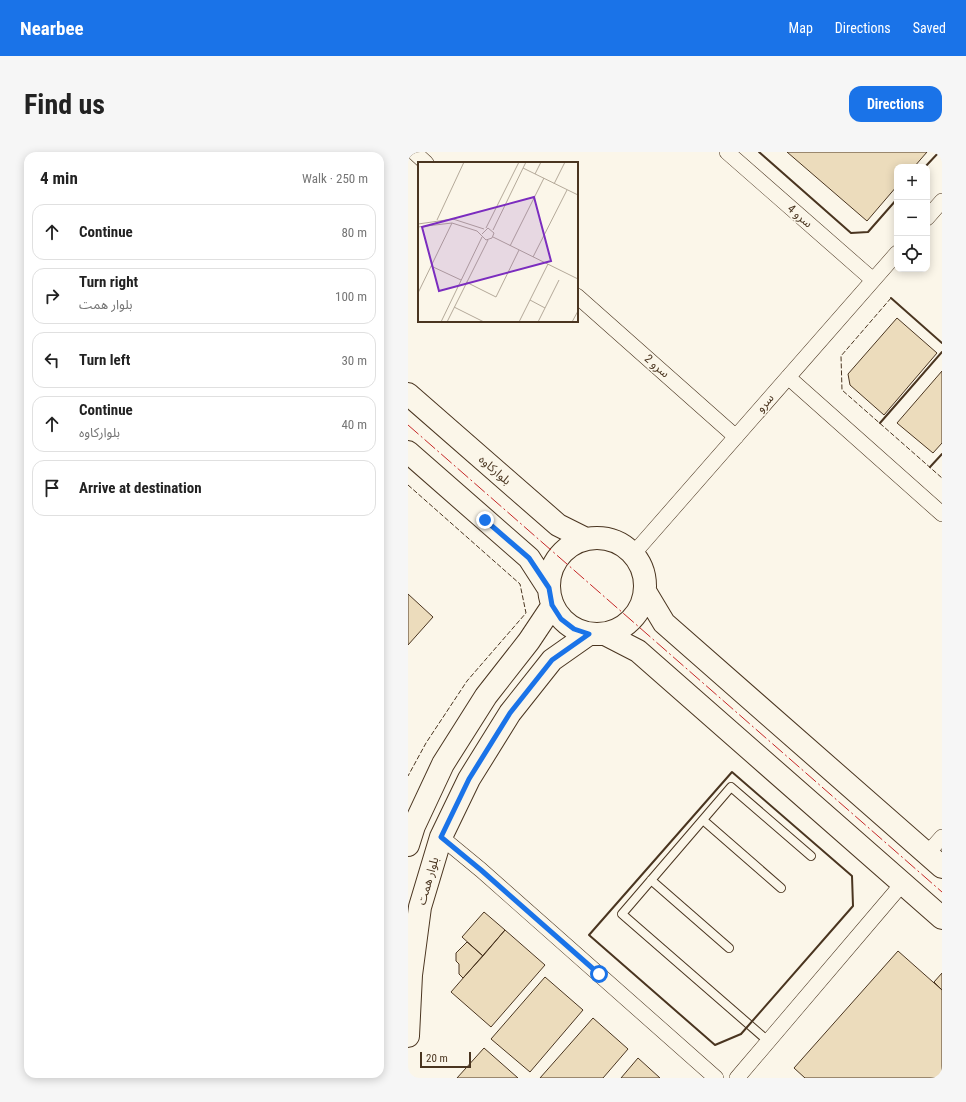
<!DOCTYPE html>
<meta charset="utf-8">
<style>
:root{--surface:#fff;--page:#f6f6f6;--text:#222;--muted:#767676;--line:#e0e0e0;--accent:#1a73e8}
body{margin:0;font-family:"Roboto Condensed","Noto Sans Arabic",sans-serif;background:var(--page);color:var(--text)}
.controls{position:absolute;right:12px;top:12px;display:grid;overflow:hidden;border-radius:8px;box-shadow:0 2px 10px #0003}
.controls button{width:36px;height:36px;display:grid;place-items:center;padding:0;border:0;border-bottom:1px solid var(--line);background:var(--surface);color:var(--text);font:20px sans-serif}
.scale{position:absolute;left:12px;bottom:10px;width:51px;box-sizing:border-box;padding-left:4px;border:2px solid #4a3520;border-top:0;font-size:11px;line-height:14px;white-space:nowrap;color:#4a3520;-webkit-text-stroke:3px #fbf6e9;paint-order:stroke}
.stop{position:absolute;width:12px;height:12px;margin:-9px;border:3px solid #1a73e8;border-radius:50%;background:#fff}
.stop.end{background:#1a73e8;border-color:#fff;box-shadow:0 1px 4px #0008}
.list{margin:0;padding:0;list-style:none}
h2{display:flex;justify-content:space-between;align-items:center;height:52px;margin:0;padding:0 16px;font-size:17px}
h2 small{font-size:13px;font-weight:400;color:var(--muted)}
.list li{display:grid;grid-template-columns:26px 1fr auto;gap:12px;align-items:center;box-sizing:border-box;height:56px;margin:0 8px 8px;padding:0 8px;border:1px solid var(--line);border-radius:12px}
.list b{display:block;font-size:15px;white-space:nowrap}
.list p{margin:0;font-size:13px;white-space:nowrap;color:var(--muted)}
.list em{font-size:13px;font-style:normal;color:var(--muted)}
.icon{flex:none;width:22px;height:22px;fill:none;stroke:currentColor;stroke-width:2;stroke-linecap:round;stroke-linejoin:round}
.map{position:relative;flex:none;width:534px;height:926px;overflow:hidden;border-radius:12px}
header{display:flex;align-items:center;gap:24px;box-sizing:border-box;height:56px;padding:0 20px;background:var(--accent);color:#fff}
header strong{font-size:19px}
nav{display:flex;gap:22px;margin-inline-start:auto;font-size:14px}
.intro{display:flex;align-items:center;justify-content:space-between;box-sizing:border-box;height:96px;padding:0 24px}
h1{margin:0;font-size:28px}
.button{padding:10px 18px;border-radius:12px;background:var(--accent);color:#fff;font-size:14px;font-weight:700}
main{display:flex;gap:24px;padding:0 24px}
aside{flex:1;background:var(--surface);border-radius:12px;box-shadow:0 2px 10px #0003}
.map>svg:first-child{display:block}
.building{fill:#ecdcbc;stroke:#4a3520}
.lines{fill:none;stroke-linecap:round;stroke-linejoin:round}
.lane-casing{stroke:#4a3520;stroke-width:10}
.street-casing{stroke:#4a3520;stroke-width:16}
.secondary-casing{stroke:#4a3520;stroke-width:24}
.lane{stroke:#fbf6e9;stroke-width:8}
.street{stroke:#fbf6e9;stroke-width:15}
.secondary{stroke:#fbf6e9;stroke-width:22}
.fence{stroke:#4a3520;stroke-width:1;stroke-dasharray:5 2;stroke-linecap:butt}
.wall{stroke:#4a3520;stroke-width:2}
.power{stroke:#c62828;stroke-width:1;stroke-dasharray:14 3 2 3;stroke-linecap:butt}
.route{stroke:#1a73e8;stroke-width:5}
.labels{text-anchor:middle;dominant-baseline:central;stroke-width:3;stroke-linejoin:round;paint-order:stroke}
.street-label{font-size:12px;fill:#4a3520;stroke:#fbf6e9}
.inset-road{fill:none;stroke:#b4a999;stroke-width:1}
.view{fill:#7b2cbf;fill-opacity:0.15;stroke:#7b2cbf;stroke-width:2}
.inset-edge{fill:none;stroke:#4a3520;stroke-width:2}
</style>
<header>
<strong>Nearbee</strong>
<nav><a>Map</a><a>Directions</a><a>Saved</a></nav>
</header>
<div class="intro"><h1>Find us</h1><a class="button">Directions</a></div>
<main>
<aside>
<h2>4 min<small>Walk · 250 m</small></h2>
<ul class="list">
<li><svg class="icon" aria-label="ahead" viewBox="0 0 24 24"><path d="M12 20V5M6 11l6-6 6 6"/></svg><div><b>Continue</b></div><em>80 m</em></li>
<li><svg class="icon" aria-label="right" viewBox="0 0 24 24"><path d="M7 20v-9h11M14 6l5 5-5 5"/></svg><div><b>Turn right</b><p>بلوار همت</p></div><em>100 m</em></li>
<li><svg class="icon" aria-label="left" viewBox="0 0 24 24"><path d="M17 20v-9H6M10 6l-5 5 5 5"/></svg><div><b>Turn left</b></div><em>30 m</em></li>
<li><svg class="icon" aria-label="ahead" viewBox="0 0 24 24"><path d="M12 20V5M6 11l6-6 6 6"/></svg><div><b>Continue</b><p>بلوارکاوه</p></div><em>40 m</em></li>
<li><svg class="icon" aria-label="arrive" viewBox="0 0 24 24"><path d="M6 21V4h12l-3 4 3 4H6"/></svg><div><b>Arrive at destination</b></div></li>
</ul>
</aside>
<div class="map">
<svg width="534" height="926" viewBox="0 0 534 926">
<rect width="100%" height="100%" fill="#fbf6e9"/>
<path class="building" d="M379,0H519L506,15H489V34L459,69Z
M489,166L529,201L476,263L442,233L440,222Z
M534,219V291L525,301L489,271Z
M0,442L25,465L0,493Z
M76,760L97,778L75,804L54,785Z
M97,778L137,813L83,875L43,840Z
M59,790L75,804L55,826L51,822V812L48,809V801Z
M490,799L534,838V926H397L386,916Z
M534,821V838L526,830Z
M137,825L175,858L122,920L83,887Z
M185,866L220,897L195,926H132Z
M76,896L110,926H49Z
M230,906L252,926H213Z"/>
<g class="lines">
<defs>
<path id="lane" d="M295,668L373,736
M243,728L321,796
M360,889L214,762L323,635L403,704"/>
<path id="street" d="M6,0L18,11
M319,0L465,128
M519,66L534,49
M169,144L328,285
M380,225L534,362
M226,401L489,101
M33,685L73,718L308,926
M519,702L534,685
M329,926L495,731"/>
<path id="secondary" d="M0,242L150,373L178,387
M0,300L121,406L141,437
M141 434a48 48 0 1 1 96 0a48 48 0 1 1-96 0Z
M238,441L256,471L534,715
M197,482L230,499L534,766
M0,693L6,674L35,612L78,544L121,489L145,453
M0,884L3,823L12,755L33,685L61,627L102,561L144,508L181,482"/>
</defs>
<use href="#lane" class="lane-casing"/>
<use href="#street" class="street-casing"/>
<use href="#secondary" class="secondary-casing"/>
<use href="#lane" class="lane"/>
<use href="#street" class="street"/>
<use href="#secondary" class="secondary"/>
<path class="fence" d="M483,146L433,204L434,238L534,326
M0,333L112,432L118,461L59,529L18,591L0,624"/>
<path class="wall" d="M351,0L443,81L460,80L489,47
M517,15L531,0
M483,146L534,191
M472,271L534,200
M522,315L534,302
M324,620L444,724L445,754L333,882L307,893L181,783Z"/>
<path class="power" d="M0,273L534,740"/>
</g>
<g class="lines">
<path class="route" d="M77,368L121,406L141,436L144,453L153,467L166,477L181,482L144,508L102,561L61,627L33,685L73,718L191,822"/>
</g>
<g class="labels">
<g class="street-label">
<text transform="translate(392 64) rotate(41)">سرو 4</text>
<text transform="translate(249 214) rotate(41)">سرو 2</text>
<text transform="translate(357 251) rotate(-49)">سرو</text>
<text transform="translate(87 318) rotate(41)">بلوارکاوه</text>
<text transform="translate(20 729) rotate(-74)">بلوار همت</text>
</g>
</g>
<g transform="translate(10 10)">
<rect width="160" height="160" fill="#fbf6e9"/>
<path class="inset-road" d="M105,6L160,33M117,12L123,0M136,22L147,0M19,58L46,0M0,62L35,57L66,67M0,65L34,61L59,69L68,78L74,76L76,71L70,66L64,72M68,66L101,0M75,68L108,0M75,75L160,117M92,84L126,16M115,95L149,28M13,104L43,118M48,120L78,135L101,88M0,131L34,61M112,138L127,146M36,145L66,160M23,160L64,75M29,160L70,78M101,160L130,102M120,160L141,118M154,160L160,149"/>
<path class="view" d="M116,35L133,99L21,129L4,65Z"/>
<rect width="160" height="160" class="inset-edge"/>
</g>
</svg>
<div class="controls">
<button>+</button>
<button>−</button>
<button><svg class="icon" aria-label="locate" viewBox="0 0 24 24"><circle cx="12" cy="12" r="6"/><path d="M12 2v4M12 18v4M2 12h4M18 12h4"/></svg></button>
</div>
<div class="scale">20 m</div>
<div class="stop" style="left:191px;top:822px"></div>
<div class="stop end" style="left:77px;top:368px"></div>
</div>
</main>
